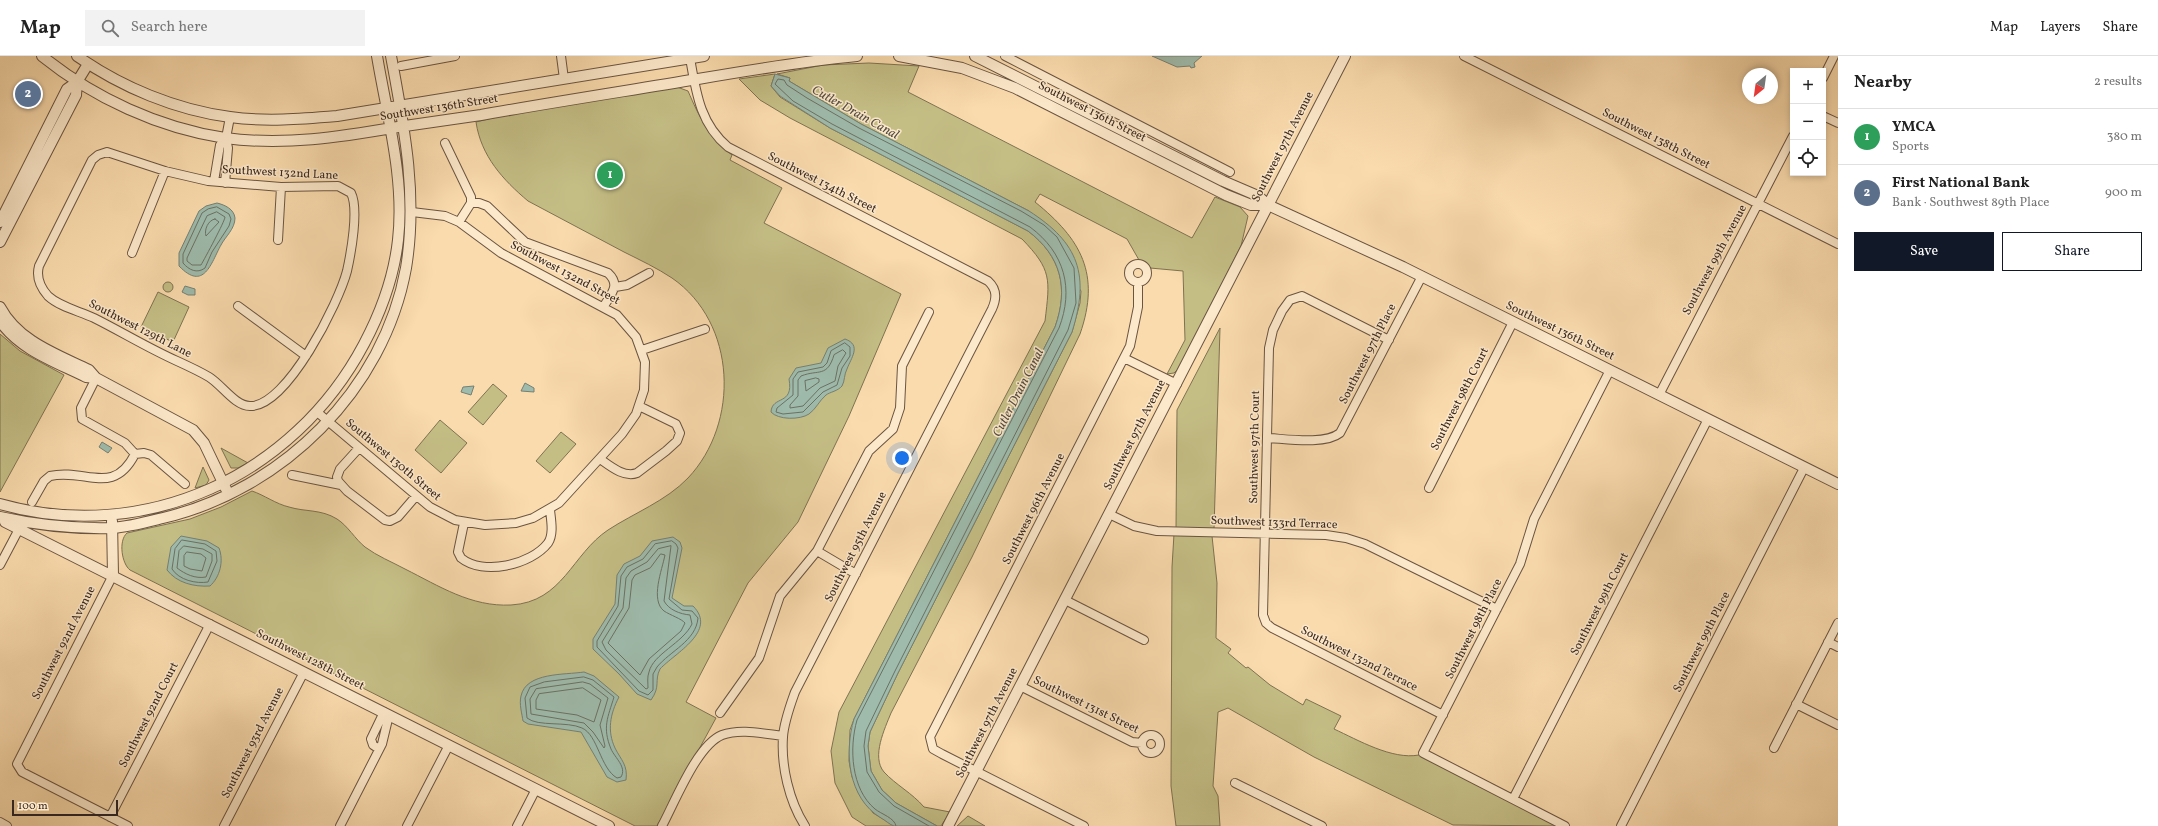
<!DOCTYPE html>
<meta charset="utf-8">
<style>
:root{--surface:#fff;--page:#f2f2f2;--text:#222;--muted:#767676;--line:#e0e0e0;--accent:#111827}
body{margin:0;font-family:Vollkorn,serif;background:var(--page);color:var(--text)}
.controls{position:absolute;right:12px;top:12px;display:grid;overflow:hidden;border-radius:0px;box-shadow:0 2px 6px #0003}
.controls button{width:36px;height:36px;display:grid;place-items:center;padding:0;border:0;border-bottom:1px solid var(--line);background:var(--surface);color:var(--text);font:20px sans-serif}
.compass{position:absolute;left:1742px;top:12px;width:36px;height:36px;border-radius:50%;background:var(--surface);box-shadow:0 2px 6px #0003;rotate:209deg}
.scale{position:absolute;left:12px;bottom:10px;width:106px;box-sizing:border-box;padding-left:4px;border:2px solid #3a271e;border-top:0;font-size:11px;line-height:14px;white-space:nowrap;color:#3a271e;-webkit-text-stroke:3px #fce8ca;paint-order:stroke}
.you{position:absolute;left:902px;top:402px;width:14px;height:14px;margin:-10px;border:3px solid #fff;border-radius:50%;background:#1a73e8;box-shadow:0 0 0 6px #1a73e833}
.badge{display:grid;place-items:center;width:26px;height:26px;border-radius:50%;background:var(--accent);color:#fff;font-size:13px;font-weight:700}
.pin{position:absolute;translate:-50% -50%;border:2px solid #fff;box-shadow:0 1px 4px #0006}
.list{margin:0;padding:0;list-style:none}
h2{display:flex;justify-content:space-between;align-items:center;height:52px;margin:0;padding:0 16px;font-size:17px}
h2 small{font-size:13px;font-weight:400;color:var(--muted)}
.list li{display:grid;grid-template-columns:26px 1fr auto;gap:12px;align-items:center;box-sizing:border-box;height:56px;padding:0 16px;border-top:1px solid var(--line)}
.list b{display:block;font-size:15px;white-space:nowrap}
.list p{margin:0;font-size:13px;white-space:nowrap;color:var(--muted)}
.list em{font-size:13px;font-style:normal;color:var(--muted)}
.actions{display:flex;gap:8px;padding:12px 16px}
.actions a{flex:1;padding:9px 0;border:1px solid var(--accent);border-radius:0px;text-align:center;font-size:14px;color:var(--accent)}
.actions .main{background:var(--accent);color:#fff}
.icon{flex:none;width:22px;height:22px;fill:none;stroke:currentColor;stroke-width:2;stroke-linecap:round;stroke-linejoin:round}
.map{position:relative;flex:none;width:1838px;height:770px;overflow:hidden}
header{display:flex;align-items:center;gap:24px;box-sizing:border-box;height:56px;padding:0 20px;background:var(--surface);border-bottom:1px solid var(--line)}
header strong{font-size:19px}
nav{display:flex;gap:22px;margin-inline-start:auto;font-size:14px}
.search{width:280px;height:36px;background:var(--page);display:flex;align-items:center;gap:10px;box-sizing:border-box;padding:0 14px;border-radius:0px;color:var(--muted);font-size:15px}
main{display:flex}
aside{flex:1;background:var(--surface)}
.map>svg:first-child{display:block}
.green{fill:#c4be85;stroke:#7f7252}
.water{fill:#9ebbac;stroke:#768073}
.lines{fill:none;stroke-linecap:round;stroke-linejoin:round}
.shore{stroke:#6c7165;stroke-width:1}
.minor-casing{stroke:#6a5442;stroke-width:10}
.tertiary-casing{stroke:#6a5442;stroke-width:12}
.minor{stroke:#fce8ca;stroke-width:8}
.tertiary{stroke:#fce8ca;stroke-width:10}
.labels{text-anchor:middle;dominant-baseline:central;stroke-width:3;stroke-linejoin:round;paint-order:stroke}
.street-label{font-size:12px;fill:#3a271e;stroke:#fce8ca}
.water-label{font-size:13px;font-style:italic;fill:#534c42;stroke:#fce8ca}
</style>
<header>
<strong>Map</strong>
<div class="search"><svg class="icon" aria-label="search" viewBox="0 0 24 24"><circle cx="10" cy="10" r="6"/><path d="M15 15l6 6"/></svg>Search here</div>
<nav><a>Map</a><a>Layers</a><a>Share</a></nav>
</header>
<main>
<div class="map">
<svg width="1838" height="770" viewBox="0 0 1838 770">
<rect width="100%" height="100%" fill="#fadbad"/>
<filter id="stains"><feTurbulence type="fractalNoise" baseFrequency=".005" numOctaves="4"/><feColorMatrix values="0 0 0 0 .2 0 0 0 0 .09 0 0 0 0 .02 0 0 0 .5 -.17"/></filter>
<radialGradient id="worn" r=".72"><stop offset=".6" stop-color="#630" stop-opacity="0"/><stop offset="1" stop-color="#630" stop-opacity=".3"/></radialGradient>
<path class="green" d="M869,7L919,10L908,36L1192,182L1215,141L1240,151L1248,160L1241,190L1179,312L1174,317L1167,318L1185,284L1183,215L1150,212L1144,206L1139,204L1127,183L1040,138L1035,146C1081,183 1101,218 1080,278L972,501L891,657C885,672 871,701 884,716C896,729 912,737 924,751L950,756L941,770H937L896,747L882,734L871,715L868,690L870,676L898,617L1072,276L1080,247L1081,235L1029,155L861,68L789,25L790,22L777,18L823,9Z
M775,18L771,30L780,41L830,72L1028,175C1061,200 1069,232 1055,271L854,663L850,674L849,705L852,721L873,757L895,770H866L852,761L835,727L831,695L839,656L1045,265C1050,223 1052,214 1022,183L790,62L760,44L739,23Z
M677,31L688,35C699,60 708,81 732,99L730,104L782,132L764,167L901,238L849,360L798,466L748,527L686,646L716,662L657,770H635L130,514C122,508 118,485 127,477L190,463L221,451L252,435C264,439 276,448 289,451C305,456 321,453 337,463C348,470 355,483 365,491C377,500 392,506 405,513C439,530 471,551 511,549C563,546 572,498 608,474C634,457 666,445 688,422C740,367 737,267 672,222C657,212 640,204 624,196C592,179 560,162 528,145C503,124 481,100 476,66L505,59Z
M163 231a5 5 0 1 1 10 0a5 5 0 1 1-10 0Z
M158,236L189,251L173,286L141,271Z
M1220,272L1214,473H1176L1177,354Z
M0,278L20,295L64,319L0,436Z
M493,328L507,340L483,369L468,356Z
M440,364L467,387L441,417L415,394Z
M561,376L576,388L550,417L536,405Z
M221,392L248,407L238,412H231Z
M203,411L209,424L206,429L195,432Z
M1174,478L1212,480L1217,527L1216,582L1231,593L1228,597L1246,612L1248,611L1270,629L1303,649L1306,643L1341,660L1334,673C1358,684 1392,704 1419,699L1560,770L1453,769L1314,701L1228,652L1218,656L1213,730L1218,740L1220,770H1176L1171,730L1172,511Z
M968,760L985,770H957Z"/>
<path class="water" d="M1152,0H1202L1194,7L1195,11L1191,12L1190,10L1177,11Z
M775,18L790,22L789,25L861,68L1029,155C1079,187 1090,219 1072,276L898,617L870,676L868,690L871,715L882,734L896,747L937,770C926,770 904,770 894,770C890,769 885,764 881,762C848,742 844,697 854,663L1055,271C1069,232 1061,200 1028,175L830,72L780,40L771,30Z
M217,147C225,149 234,153 235,162C235,173 225,181 221,189C211,207 204,236 179,210V197L199,155L206,150Z
M185,230L195,233V239H188L182,236Z
M845,283C862,289 851,302 847,313C844,318 845,325 842,330C838,335 830,336 826,339C819,345 816,353 809,358C800,364 778,364 771,356C772,339 794,350 789,323L796,312L821,307L828,292Z
M525,327L534,332V336L521,335Z
M474,330L471,339L461,336L463,331Z
M102,386L112,392L108,397L99,391Z
M181,480L207,485L219,492C224,505 220,521 210,530C194,531 177,527 167,514L171,491Z
M673,481L680,486L682,492L672,542L684,550H693C718,575 675,597 660,613C654,625 661,630 651,644L637,638L619,618L593,593V583L615,548L617,519L624,508L640,500L652,485Z
M584,616L594,620L619,641C610,658 607,675 615,692C621,704 628,709 626,724L617,726L607,721L581,676L528,668L523,665C522,658 519,648 521,640C526,616 565,619 584,616Z"/>
<g class="lines">
<path class="shore" d="M217,151L229,158L231,163L229,170L212,196L205,212C197,218 189,214 183,207V198L202,157L208,153Z
M217,156L225,161C225,165 205,202 201,209H192L187,205V202L207,160Z
M215,163L219,166L206,180C204,174 208,164 215,163Z
M845,287L850,291V300L842,312L837,329L823,336L803,356L783,358L776,356L777,352L793,339V323L798,316L823,311L827,307L831,295Z
M843,294L846,297L838,310L835,325L820,332L803,350L790,352V349L798,340V324L801,320C819,313 827,322 834,299Z
M816,322L819,323V326L806,335L805,325Z
M182,484L205,488L216,495L217,505L208,526C196,528 179,524 172,513L175,493Z
M672,485L676,488L678,492L669,543L682,554L692,555L698,562C696,585 670,595 657,611L653,618V634L648,639L639,635L597,591V585L618,550L621,520L627,511L643,503L655,488Z
M184,490L203,493L212,498V505L206,521C195,523 185,518 177,512L179,495Z
M671,490L664,545C669,554 680,558 690,559L692,568C683,587 653,598 649,616C647,621 648,627 648,632L646,633L606,594L602,586L623,552L626,522L631,515L647,506L658,493Z
M187,496L201,498L206,502L202,515L190,513L184,510V500Z
M661,498L665,499C662,514 650,544 664,555C670,559 682,563 685,567L681,575L649,603L640,619L608,587L629,552L632,524L635,519L650,512Z
M584,621L593,624L614,641C608,661 602,671 611,693C615,702 627,711 621,721L617,722C600,712 598,679 582,672C567,665 538,671 527,662L525,642L530,631L544,626Z
M583,626L590,628L608,642L600,669L605,690L604,692L593,676L584,667L531,658L530,643L536,633Z
M583,632L601,644L594,666L577,659L536,653V644L539,638Z
M896,770C895,762 881,758 875,753C851,733 849,692 857,664L1059,272C1074,233 1065,197 1030,171L832,68L793,45L775,28L778,23L784,24L787,29L807,42L859,72L1021,155L1044,169L1057,181L1074,212L1076,247L1068,274L895,615L866,675L864,690L867,716L879,736L894,750L929,770"/>
<defs>
<path id="minor" d="M561,0L564,23
M1005,0L1230,116
M1464,0L1838,188
M690,2C696,36 700,68 728,91L988,225C997,233 997,242 992,253L795,636C790,650 784,666 783,681C781,710 789,745 805,770
M401,10L455,0
M1823,22L1834,0
M1823,60L1838,67
M445,87L471,141V147L459,166
M107,96L165,115L208,125L281,131L338,130L351,137C359,153 351,197 347,215C339,246 287,351 250,350C235,350 222,329 209,321C199,315 188,310 177,305C148,292 122,276 94,262C79,255 60,251 48,240C40,231 36,221 39,210L92,104L98,99Z
M214,125L220,89L226,82L230,61
M225,127L228,92L226,82
M471,147H479L487,150L525,186L608,217C621,229 611,238 604,250
M278,184L281,131
M132,197L165,115
M1129 217a9 9 0 1 1 18 0a9 9 0 1 1-18 0Z
M615,231L627,229L649,217
M238,250L306,300
M1389,284L1302,240L1290,244L1282,255L1273,274L1269,292L1263,559L1266,567L1272,572L1443,659
M642,294L705,273
M1124,302L1177,328
M96,322L81,352L82,363L125,387L135,398
M1659,339L1793,80
M317,356L430,451L455,464L485,469L516,467L533,462L559,447L622,378L636,358L644,334L645,306L636,281L617,259L501,197L459,166L445,160L412,156
M1268,382C1287,383 1325,389 1340,377L1422,220
M359,392L340,413L337,421L338,425L347,435L385,464L390,465L398,461L416,440
M135,398L144,397L151,399L185,428
M600,403C610,410 624,422 637,417L666,395L677,385L680,377L676,368L639,350
M292,419L341,429
M1429,432L1513,266
M32,446L44,425L50,420C86,412 113,441 135,398
M1109,458L1134,470L1157,475L1326,479L1346,482L1365,488L1497,553
M464,467L458,496L461,502C483,520 531,509 548,487C554,478 551,464 550,454
M817,495L856,518
M0,509L19,473
M113,519L17,708L22,716L128,770
M1065,544L1144,584
M1828,586L1838,591
M1020,630L1132,686L1142,687
M1796,648L1838,669
M720,657L759,602L780,540L817,495L869,395L893,373L900,352L902,310L929,256
M1142 688a9 9 0 1 1 18 0a9 9 0 1 1-18 0Z
M1774,692L1838,567
M379,693L373,689L371,683L384,656
M1235,727L1322,770
M1513,743L1708,363
M110,761L210,568
M0,766L7,770
M224,770L304,616
M340,770L382,688L389,659
M407,770L449,689
M517,770L536,733
M662,770C675,746 697,689 722,679C741,672 764,678 783,680
M1084,770L942,698L933,693L930,681L1130,290L1138,251V226
M1565,770L1423,697L1520,508L1534,463L1610,314
M1621,770L1804,412"/>
<path id="tertiary" d="M42,0C94,42 159,72 225,82C284,90 340,81 398,71C425,67 453,63 481,59C554,46 626,35 698,23C751,14 804,5 857,0
M77,0C121,31 176,54 230,61C265,66 301,63 337,60L704,0
M899,0L962,12L1015,32L1226,139L1251,149H1268
M975,0L1223,125L1258,140L1268,149L1403,211L1838,428
M0,166L67,33L77,26L88,8
M0,186L76,39L77,26
M0,251C18,285 56,298 89,314L96,322
M0,265C20,294 56,306 86,321L96,322L193,374L204,387L226,433
M0,448C145,489 294,420 364,288C381,256 394,220 398,184C405,123 387,60 377,0
M0,461C36,469 75,473 112,472C129,471 147,466 163,462C282,434 384,334 406,212C418,140 404,70 391,0
M112,465L113,519
M5,466L609,770
M948,770L1345,0"/>
</defs>
<use href="#minor" class="minor-casing"/>
<use href="#tertiary" class="tertiary-casing"/>
<use href="#minor" class="minor"/>
<use href="#tertiary" class="tertiary"/>
</g>
<g class="labels">
<g class="street-label">
<text transform="translate(439 52) rotate(-9)">Southwest 136th Street</text>
<text transform="translate(1092 56) rotate(27)">Southwest 136th Street</text>
<text transform="translate(1656 83) rotate(27)">Southwest 138th Street</text>
<text transform="translate(1283 91) rotate(-63)">Southwest 97th Avenue</text>
<text transform="translate(280 117) rotate(3)">Southwest 132nd Lane</text>
<text transform="translate(822 127) rotate(27)">Southwest 134th Street</text>
<text transform="translate(1715 204) rotate(-62)">Southwest 99th Avenue</text>
<text transform="translate(565 217) rotate(28)">Southwest 132nd Street</text>
<text transform="translate(140 273) rotate(27)">Southwest 129th Lane</text>
<text transform="translate(1560 275) rotate(26)">Southwest 136th Street</text>
<text transform="translate(1368 298) rotate(-63)">Southwest 97th Place</text>
<text transform="translate(1460 343) rotate(-63)">Southwest 98th Court</text>
<text transform="translate(1135 379) rotate(-63)">Southwest 97th Avenue</text>
<text transform="translate(1255 391) rotate(-89)">Southwest 97th Court</text>
<text transform="translate(393 404) rotate(40)">Southwest 130th Street</text>
<text transform="translate(1034 453) rotate(-63)">Southwest 96th Avenue</text>
<text transform="translate(1274 467) rotate(2)">Southwest 133rd Terrace</text>
<text transform="translate(856 491) rotate(-63)">Southwest 95th Avenue</text>
<text transform="translate(1600 548) rotate(-63)">Southwest 99th Court</text>
<text transform="translate(1474 573) rotate(-63)">Southwest 98th Place</text>
<text transform="translate(1702 586) rotate(-63)">Southwest 99th Place</text>
<text transform="translate(64 587) rotate(-63)">Southwest 92nd Avenue</text>
<text transform="translate(1359 603) rotate(27)">Southwest 132nd Terrace</text>
<text transform="translate(310 604) rotate(27)">Southwest 128th Street</text>
<text transform="translate(1086 649) rotate(26)">Southwest 131st Street</text>
<text transform="translate(149 659) rotate(-63)">Southwest 92nd Court</text>
<text transform="translate(987 667) rotate(-63)">Southwest 97th Avenue</text>
<text transform="translate(253 687) rotate(-63)">Southwest 93rd Avenue</text>
</g>
<g class="water-label">
<text transform="translate(855 57) rotate(29)">Cutler Drain Canal</text>
<text transform="translate(1019 337) rotate(-63)">Cutler Drain Canal</text>
</g>
</g>
<rect width="100%" height="100%" filter="url(#stains)"/>
<rect width="100%" height="100%" fill="url(#worn)"/>
</svg>
<div class="controls">
<button>+</button>
<button>−</button>
<button><svg class="icon" aria-label="locate" viewBox="0 0 24 24"><circle cx="12" cy="12" r="6"/><path d="M12 2v4M12 18v4M2 12h4M18 12h4"/></svg></button>
</div>
<svg class="compass" viewBox="-18 -18 36 36"><path d="M0-13l5 13h-10z" fill="#e53935"/><path d="M0 13l5-13h-10z" fill="#767676"/></svg>
<div class="scale">100 m</div>
<div class="you"></div>
<div class="pin badge" style="left:610px;top:119px;background:#2e9e5b">1</div>
<div class="pin badge" style="left:28px;top:38px;background:#5c6f8a">2</div>
</div>
<aside>
<h2>Nearby<small>2 results</small></h2>
<ul class="list">
<li><span class="badge" style="background:#2e9e5b">1</span><div><b>YMCA</b><p>Sports</p></div><em>380 m</em></li>
<li><span class="badge" style="background:#5c6f8a">2</span><div><b>First National Bank</b><p>Bank · Southwest 89th Place</p></div><em>900 m</em></li>
</ul>
<div class="actions"><a class="main">Save</a><a>Share</a></div>
</aside>
</main>
